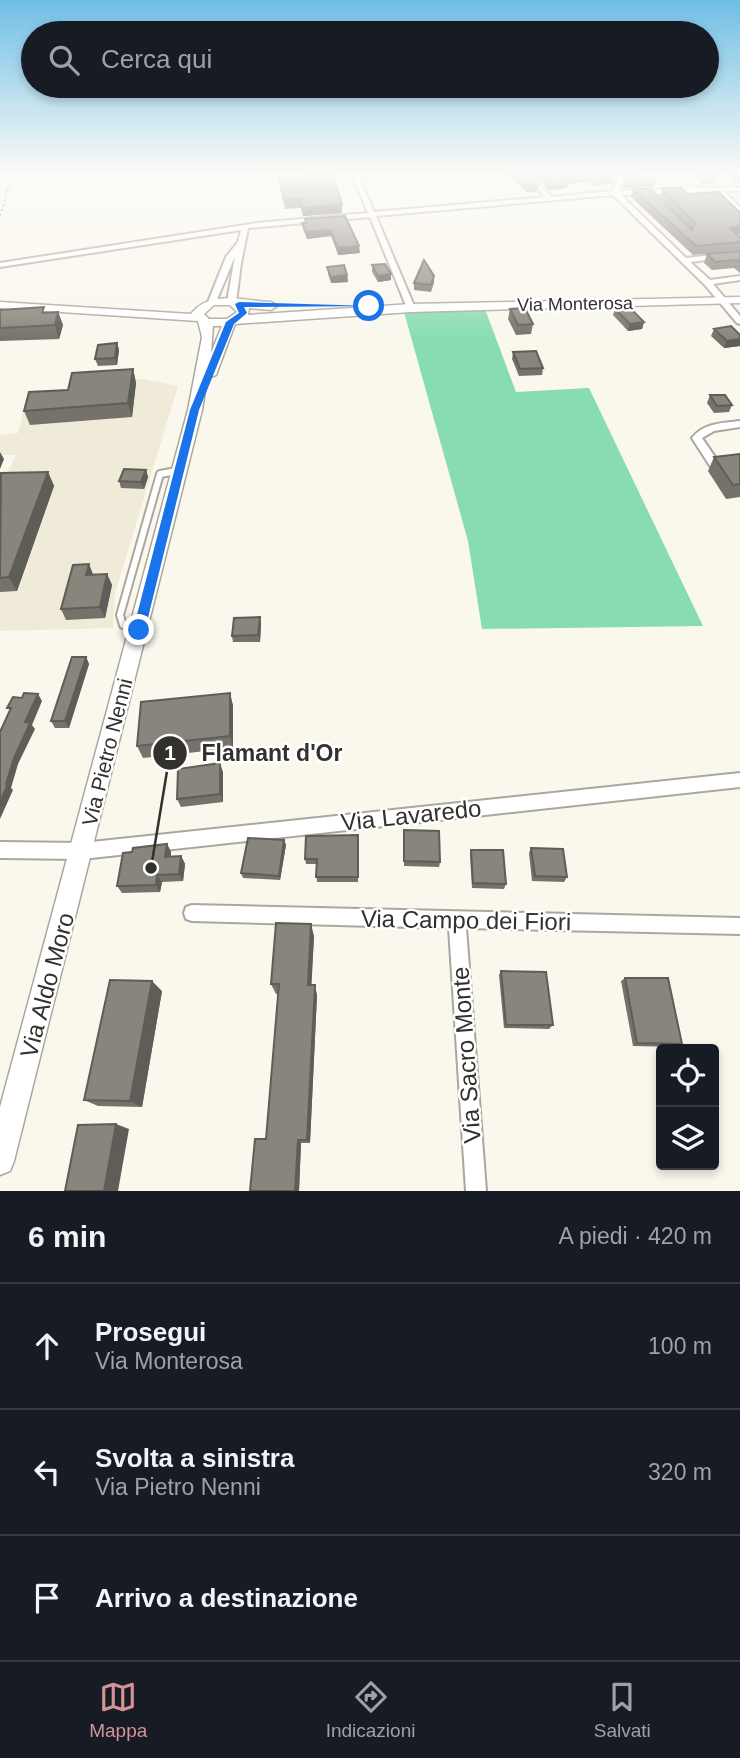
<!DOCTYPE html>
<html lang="it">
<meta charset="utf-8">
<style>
:root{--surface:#171b24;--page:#242831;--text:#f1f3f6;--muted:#9ea1a6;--line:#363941;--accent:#d49397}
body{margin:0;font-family:Helvetica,sans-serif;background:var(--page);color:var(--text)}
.controls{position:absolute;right:21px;bottom:21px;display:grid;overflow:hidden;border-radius:7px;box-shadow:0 4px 10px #0003}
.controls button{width:63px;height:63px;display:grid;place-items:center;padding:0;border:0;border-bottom:2px solid var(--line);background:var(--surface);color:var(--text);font:35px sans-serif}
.stop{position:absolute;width:21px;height:21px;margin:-16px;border:5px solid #1a73e8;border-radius:50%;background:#fff}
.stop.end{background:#1a73e8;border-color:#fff;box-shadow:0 2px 7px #0008}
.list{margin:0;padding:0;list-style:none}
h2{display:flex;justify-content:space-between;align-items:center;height:91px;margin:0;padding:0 28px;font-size:30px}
h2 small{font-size:23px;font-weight:400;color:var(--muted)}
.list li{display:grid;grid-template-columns:46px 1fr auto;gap:21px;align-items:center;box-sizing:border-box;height:126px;padding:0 28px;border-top:2px solid var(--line)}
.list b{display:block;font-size:26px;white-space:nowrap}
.list p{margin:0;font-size:23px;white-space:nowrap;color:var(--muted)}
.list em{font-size:23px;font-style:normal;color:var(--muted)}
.icon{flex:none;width:38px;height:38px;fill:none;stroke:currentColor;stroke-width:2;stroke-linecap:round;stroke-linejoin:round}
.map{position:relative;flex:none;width:740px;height:1191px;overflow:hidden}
.search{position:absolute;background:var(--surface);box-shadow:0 4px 10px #0003;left:21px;right:21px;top:21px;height:77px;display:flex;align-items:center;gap:18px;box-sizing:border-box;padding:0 24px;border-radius:38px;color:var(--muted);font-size:26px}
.sheet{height:469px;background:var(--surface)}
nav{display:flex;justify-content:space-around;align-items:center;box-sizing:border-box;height:98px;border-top:2px solid var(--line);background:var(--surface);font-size:19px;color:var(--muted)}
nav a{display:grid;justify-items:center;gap:4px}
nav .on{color:var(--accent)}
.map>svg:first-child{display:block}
.built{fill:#f0ead9}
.green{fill:#88dcb2}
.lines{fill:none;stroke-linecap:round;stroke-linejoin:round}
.service-far1-casing{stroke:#aba79e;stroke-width:5}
.service-casing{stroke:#aba79e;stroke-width:10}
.minor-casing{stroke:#aba79e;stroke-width:4}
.secondary-casing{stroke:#aba79e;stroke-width:3}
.path{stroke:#92908a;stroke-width:2;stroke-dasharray:2.5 2.5;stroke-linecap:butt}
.service-far1{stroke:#fff;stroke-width:3.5}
.service{stroke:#fff;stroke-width:6}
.minor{fill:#fff;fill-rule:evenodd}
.secondary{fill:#fff;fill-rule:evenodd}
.wall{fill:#75726b}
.shaded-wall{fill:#5f5d57}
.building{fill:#88857c;stroke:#5f5d57;stroke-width:2}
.route{fill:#1a73e8}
.labels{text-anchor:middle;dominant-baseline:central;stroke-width:5;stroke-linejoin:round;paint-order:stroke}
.far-street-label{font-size:18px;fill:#32312d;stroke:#fff}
.street-label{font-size:21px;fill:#32312d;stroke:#fff}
.near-street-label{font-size:24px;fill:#32312d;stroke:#fff}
.leader{fill:none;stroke:#32312d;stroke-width:2.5}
.callout-dot{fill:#32312d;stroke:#fff;stroke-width:2.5}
.mark-label{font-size:21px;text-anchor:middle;font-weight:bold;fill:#fff}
.callout-label{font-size:23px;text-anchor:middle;font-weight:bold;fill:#32312d;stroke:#fff;stroke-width:5;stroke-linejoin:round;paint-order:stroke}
</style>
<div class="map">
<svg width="740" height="1191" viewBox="0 0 740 1191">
<rect width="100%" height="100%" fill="#faf7ed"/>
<path class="built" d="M142,379L178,386L115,593L113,628L0,631V487L16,455H0V435L18,433L26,401L66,399L70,385Z"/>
<path class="green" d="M485,309L516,392L589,388L703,626L482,629L468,541L404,312Z"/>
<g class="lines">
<defs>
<path id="service-far1" d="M663,191L692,187L702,190"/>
<path id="service" d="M137,629L123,625L120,615L160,474L177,471"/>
<path id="minor" d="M352,174H358L374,212L545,197L526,174H532L551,197L612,191L620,174H626L619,191L740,187V191H724L740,207V213L717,192L621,195L686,258L740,252V256L690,262L710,280L740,276V280L713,284L740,316V324L737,323L705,285L613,195L376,216L415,308L411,310L407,308L370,217L248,228L241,263L236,302L232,304L228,302V296L235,256L216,302L212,304L208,302L226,257L238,242L241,230L0,267V263L257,223L368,213Z
M740,421V427L714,431L702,438L717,460L740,459V465L710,466L692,438C704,423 722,423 740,421Z
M740,773V787L82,859L0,858V842L82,843Z
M192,905L740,918V934L466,928L486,1191H466L449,928L192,921L186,919L184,913L186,907Z"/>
<path id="secondary" d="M740,297V303L411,312L235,324L216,375L207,378L202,410L14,1161L10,1171L0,1175V1107L188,410L202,337L198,321L0,308V302L191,314C210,289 243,301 271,302L277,306L271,310L249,308L248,315L411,304ZM214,305H230L237,312L227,319H209L204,314ZM213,326H222L211,353Z"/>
</defs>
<use href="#service-far1" class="service-far1-casing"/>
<use href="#service" class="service-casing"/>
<use href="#minor" class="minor-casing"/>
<use href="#secondary" class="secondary-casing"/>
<path class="path" d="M0,216L12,174"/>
<use href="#service-far1" class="service-far1"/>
<use href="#service" class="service"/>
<use href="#minor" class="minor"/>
<use href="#secondary" class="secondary"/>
</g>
<path class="wall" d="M309,174H332L342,204V213L303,216L301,208L285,209L279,179L309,177Z
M502,174H529L537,191L527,192L508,175H503Z
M535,174H608L612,178L611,184L593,186L589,182L568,184L567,188L549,190Z
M694,174H716L718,177L716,183L702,184Z
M732,174H740V184L731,178Z
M635,177L656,181L654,187L623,188L625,182Z
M662,188L738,235L740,237V250L693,255L631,197L633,189L680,218L660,196Z
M345,216L360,253L338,255L331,236L307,239L303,229L302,223H305V219Z
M740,251V273L734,268L712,270L704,263L707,254Z
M372,265L391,280L378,282L372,272Z
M327,267L347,275L348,282L331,283L328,274Z
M434,276V283L431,292L414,290V283Z
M510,309L533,324L531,334L516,335L508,319Z
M615,309L644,322L642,329L628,331L613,315Z
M0,310L46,313L58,312L63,325L59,339L0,341Z
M714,329L740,335V346L724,348L711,336Z
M117,343L119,350L117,365L98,366L95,359Z
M513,352L543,368L542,375L519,376L512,359Z
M133,369L136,383L132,417L30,425L24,411L68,390Z
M710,395L732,405L729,412L714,413L707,403Z
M740,454V497L726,499L708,471L714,457Z
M146,470L148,477L144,489L121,488L119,481Z
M48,472L54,486L17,591L0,592V475Z
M93,574V575L107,574L112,585L105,618L66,620L61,609Z
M260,617L261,624L260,642H233L232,636Z
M86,657L89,664L69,728H55L51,721Z
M230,693L233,706V748L143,758L137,746Z
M223,772V802L181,807L177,799Z
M358,835V882H317L316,864H306L305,859Z
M404,836L440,862L439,867L404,866Z
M284,840L286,845L280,880L243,878L241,873Z
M167,844L171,852V856H181L185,864L183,881L162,882L160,892L122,893L117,886L132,852Z
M531,848L567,877L564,882L532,881L529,853Z
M471,850L506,884L504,889L472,888L470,855Z
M314,936L311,985L317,995L310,1143H301L299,1191H250L266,1139L278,994H276L271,984Z
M501,971L553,1025L549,1029L504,1028L499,975Z
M625,978L682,1044L677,1047L633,1046L621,981Z
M162,991L142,1107L98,1106L84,1100Z"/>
<path class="shaded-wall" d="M591,175L589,182L568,184L567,188L549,190L550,183L565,178Z
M528,185H538L537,191L527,192Z
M342,204V213L303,216L302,208Z
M740,226V234L727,236L730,228Z
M330,230L331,236L307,239L306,232Z
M359,246L360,253L338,255V248Z
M391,274V280L378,282V276Z
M347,275L348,282L331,283V277Z
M58,312L63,325L59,339L55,325Z
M644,322L642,329L628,331L630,324Z
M740,339V346L724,348L727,341Z
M117,343L119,350L117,365L115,358Z
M133,369L136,383L132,417L128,403Z
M0,452L4,459L0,469Z
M146,470L148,477L144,489L141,482Z
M48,472L54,486L17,591L9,577Z
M89,564L93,574L90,586L86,575Z
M107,574L112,585L105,618L100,607Z
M260,617L261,624L260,642L258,635Z
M86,657L89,664L69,728L65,721Z
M230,693L233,706V748L230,736Z
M38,694L42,701L32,725L35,729L18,764L11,788L13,790L0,819V802L25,722Z
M220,763L223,772V802L220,794Z
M284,840L286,845L280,880L279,876Z
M167,844L171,852L169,864L165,857Z
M181,856L185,864L183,881L179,874Z
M157,875L162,882L160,892L156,885Z
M311,924L314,936L311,995L308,985Z
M152,981L162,991L142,1107L130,1101Z
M315,985L317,995L310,1143L307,1140Z
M116,1124L129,1129L118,1191H104Z
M298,1140L301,1143L299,1191H295Z"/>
<path class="building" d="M310,174H332L342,204L302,208L300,199L284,200L279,179L311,177Z
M515,174H529L538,185H528Z
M542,174H608L612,178L594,179L591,175L565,178L568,182L550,183Z
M628,174H632L635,177L653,178L656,181L625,182Z
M701,174H716L718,177H704Z
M662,188H681L688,194L719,192L740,213V226L730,228L740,237V242L696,246L633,189H651L692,230L695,223Z
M345,216L359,246L338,248L330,230L306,232L302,223H306L305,219Z
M740,251V262L737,260L715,262L707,254Z
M424,260L434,276L431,285L414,283Z
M385,264L391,274L378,276L372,265Z
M344,265L347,275L331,277L327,267Z
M44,307L42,313L58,312L55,325L0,328V310Z
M629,307L644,322L630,324L615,309Z
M525,308L533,324L518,325L510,309Z
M731,326L740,335V339L727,341L714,329Z
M117,343L115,358L95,359L98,345Z
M536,351L543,368L520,369L513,352Z
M133,369L128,403L24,411L29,392L68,390L72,373Z
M710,395H725L732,405L717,406Z
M740,454V484L733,485L714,457Z
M124,469L146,470L141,482L119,481Z
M48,472L9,577L0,578L1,473Z
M89,564L86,575L107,574L100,607L61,609L73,565Z
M260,617L258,635L232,636L234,618Z
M72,657H86L65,721H51Z
M24,693L38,694L25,722L30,723L14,758L6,784H8L0,802V732L11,708H7L13,697L22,698Z
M230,693V736L137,746L141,702Z
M220,763V794L177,799L178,769Z
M404,830L439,831L440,862L404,861Z
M358,835V877H316L317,859H305L306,836Z
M248,838L284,840L279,876L241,873Z
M167,844L165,857L181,856L179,874L157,875L156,885L117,886L123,853L132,852L133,848Z
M531,848L563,849L567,877L535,876Z
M471,850H503L506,884L473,883Z
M276,923L311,924L308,985H315L307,1140H298L295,1191H250L255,1139H266L279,984H271Z
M501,971L546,972L553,1025H506Z
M625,978H668L682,1044L637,1043Z
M110,980L152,981L130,1101L84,1100Z
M116,1124L104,1191H65L78,1125Z"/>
<linearGradient id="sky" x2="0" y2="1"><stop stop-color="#6fbee5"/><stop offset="0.51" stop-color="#fdfbf7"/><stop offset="1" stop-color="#fdfbf7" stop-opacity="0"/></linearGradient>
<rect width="740" height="341" fill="url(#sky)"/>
<path class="route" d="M239,302L373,306L244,307L247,313L234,324L199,410L145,630L139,634L133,630L190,410L226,322L239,313L235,304Z"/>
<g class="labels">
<g class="far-street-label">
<text transform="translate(575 304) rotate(-1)">Via Monterosa</text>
</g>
<g class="street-label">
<text transform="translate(107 752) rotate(-76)">Via Pietro Nenni</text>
</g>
<g class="near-street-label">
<text transform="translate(411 815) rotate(-6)">Via Lavaredo</text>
<text transform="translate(466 920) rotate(1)">Via Campo dei Fiori</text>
<text transform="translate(47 985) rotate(-75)">Via Aldo Moro</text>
<text transform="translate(466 1055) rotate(-94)">Via Sacro Monte</text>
</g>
</g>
<path class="leader" d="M151 868L170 753"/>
<g class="callout-dot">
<circle cx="151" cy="868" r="7"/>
<circle cx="170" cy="753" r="18"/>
</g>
<g class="mark-label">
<text x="170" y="760">1</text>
</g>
<g class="callout-label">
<text x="272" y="761">Flamant d'Or</text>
</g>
</svg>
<div class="controls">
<button><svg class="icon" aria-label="locate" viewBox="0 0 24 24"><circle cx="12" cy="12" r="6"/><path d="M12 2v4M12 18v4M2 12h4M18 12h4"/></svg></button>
<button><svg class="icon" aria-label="layers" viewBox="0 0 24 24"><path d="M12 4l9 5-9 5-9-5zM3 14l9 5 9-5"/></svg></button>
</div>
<div class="stop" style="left:369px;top:306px"></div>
<div class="stop end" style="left:139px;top:630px"></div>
<div class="search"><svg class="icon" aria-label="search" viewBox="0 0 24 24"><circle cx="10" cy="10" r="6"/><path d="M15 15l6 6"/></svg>Cerca qui</div>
</div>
<section class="sheet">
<h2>6 min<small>A piedi · 420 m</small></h2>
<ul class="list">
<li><svg class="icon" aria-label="ahead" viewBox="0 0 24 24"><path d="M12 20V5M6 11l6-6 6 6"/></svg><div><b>Prosegui</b><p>Via Monterosa</p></div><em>100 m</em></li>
<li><svg class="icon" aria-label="left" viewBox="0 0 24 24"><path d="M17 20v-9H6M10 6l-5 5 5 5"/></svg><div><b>Svolta a sinistra</b><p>Via Pietro Nenni</p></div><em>320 m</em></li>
<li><svg class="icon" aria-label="arrive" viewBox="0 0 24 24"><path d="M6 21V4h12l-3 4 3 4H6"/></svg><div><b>Arrivo a destinazione</b></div></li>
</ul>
</section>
<nav>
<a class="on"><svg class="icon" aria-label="map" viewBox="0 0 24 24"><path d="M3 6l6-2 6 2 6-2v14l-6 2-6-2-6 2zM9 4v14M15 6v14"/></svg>Mappa</a>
<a><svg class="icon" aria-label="directions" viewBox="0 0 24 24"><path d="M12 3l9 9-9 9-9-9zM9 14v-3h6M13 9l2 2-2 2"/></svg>Indicazioni</a>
<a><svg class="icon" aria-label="saved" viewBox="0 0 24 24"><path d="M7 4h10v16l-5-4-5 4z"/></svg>Salvati</a>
</nav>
